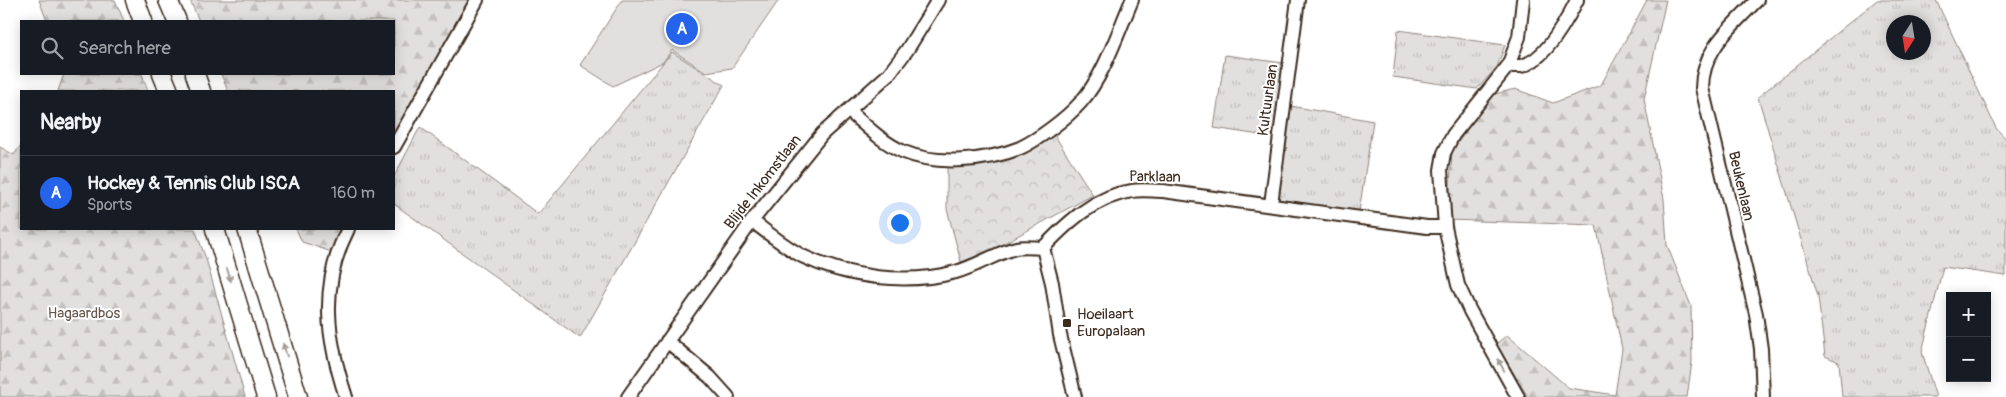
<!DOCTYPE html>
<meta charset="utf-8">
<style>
:root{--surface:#171b24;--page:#20242c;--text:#f1f3f6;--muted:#9ea1a6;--line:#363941;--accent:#2563eb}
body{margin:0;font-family:Pangolin,sans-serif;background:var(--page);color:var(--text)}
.controls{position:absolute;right:15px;bottom:15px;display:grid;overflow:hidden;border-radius:0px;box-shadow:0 2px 12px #0003}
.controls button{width:45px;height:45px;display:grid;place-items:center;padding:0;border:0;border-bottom:1px solid var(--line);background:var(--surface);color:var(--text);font:25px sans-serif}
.compass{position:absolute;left:1886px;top:15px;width:45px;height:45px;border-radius:50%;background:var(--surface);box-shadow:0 2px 12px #0003;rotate:192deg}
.you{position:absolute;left:899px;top:222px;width:18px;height:18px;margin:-12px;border:4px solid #fff;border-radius:50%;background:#1a73e8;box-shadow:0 0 0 8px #1a73e833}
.badge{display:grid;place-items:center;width:32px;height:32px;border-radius:50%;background:var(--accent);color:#fff;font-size:16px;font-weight:700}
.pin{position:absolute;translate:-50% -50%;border:2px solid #fff;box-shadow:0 1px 5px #0006}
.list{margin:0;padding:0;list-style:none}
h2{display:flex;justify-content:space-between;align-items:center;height:65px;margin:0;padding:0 20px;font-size:21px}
h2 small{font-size:16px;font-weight:400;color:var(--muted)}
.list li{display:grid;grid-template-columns:32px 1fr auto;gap:15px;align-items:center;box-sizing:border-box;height:75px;padding:0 20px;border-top:1px solid var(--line)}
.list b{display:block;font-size:19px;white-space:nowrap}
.list p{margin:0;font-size:16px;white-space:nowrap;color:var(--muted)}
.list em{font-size:16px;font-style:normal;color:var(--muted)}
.icon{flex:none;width:28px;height:28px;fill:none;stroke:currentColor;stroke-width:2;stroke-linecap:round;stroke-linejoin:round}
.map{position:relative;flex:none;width:2006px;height:397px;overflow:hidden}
.search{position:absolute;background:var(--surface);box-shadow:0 2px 12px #0003;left:20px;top:20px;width:375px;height:55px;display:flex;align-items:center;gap:12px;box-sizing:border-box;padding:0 18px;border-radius:0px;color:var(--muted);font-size:19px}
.panel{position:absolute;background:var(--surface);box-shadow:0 2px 12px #0003;left:20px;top:90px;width:375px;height:140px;border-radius:0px}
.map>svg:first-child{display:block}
.grass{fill:url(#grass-tufts);stroke:#8e857e;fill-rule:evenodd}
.forest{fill:url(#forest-firs);stroke:#8e857e}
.park{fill:url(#park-crowns);stroke:#8e857e}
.pitch{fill:#e2e0de;stroke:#8e857e}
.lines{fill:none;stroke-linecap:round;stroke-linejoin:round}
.minor-casing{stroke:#3b2a1e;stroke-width:16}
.highway-casing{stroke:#3b2a1e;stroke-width:21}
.minor{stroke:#fff;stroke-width:12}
.highway{stroke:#fff;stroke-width:18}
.oneway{fill:#a79f9a}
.poi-dot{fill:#3b2a1e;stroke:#fff;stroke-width:2}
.labels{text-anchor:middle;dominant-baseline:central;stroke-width:4;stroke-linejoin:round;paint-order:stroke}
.street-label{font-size:15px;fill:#3b2a1e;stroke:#fff}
.park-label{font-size:15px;fill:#65584e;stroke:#fff}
.poi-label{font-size:15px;fill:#3b2a1e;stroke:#fff;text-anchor:start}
</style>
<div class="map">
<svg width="2006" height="397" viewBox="0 0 2006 397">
<defs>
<pattern id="grass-tufts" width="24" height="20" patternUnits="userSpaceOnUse" patternTransform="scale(1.25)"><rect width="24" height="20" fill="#e2e0de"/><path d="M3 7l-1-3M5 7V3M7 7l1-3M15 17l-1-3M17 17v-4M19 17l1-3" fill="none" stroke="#c3c0be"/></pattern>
<pattern id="forest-firs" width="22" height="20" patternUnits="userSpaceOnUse" patternTransform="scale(1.25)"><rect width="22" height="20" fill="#e2e0de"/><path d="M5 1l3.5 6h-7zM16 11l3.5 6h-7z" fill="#c3c0be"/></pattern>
<pattern id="park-crowns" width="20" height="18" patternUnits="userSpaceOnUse" patternTransform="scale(1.25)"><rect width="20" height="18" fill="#e2e0de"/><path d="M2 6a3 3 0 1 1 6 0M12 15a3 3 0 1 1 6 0" fill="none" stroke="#c3c0be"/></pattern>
</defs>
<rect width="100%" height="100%" fill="#fff"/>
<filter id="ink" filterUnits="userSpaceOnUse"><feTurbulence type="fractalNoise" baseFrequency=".02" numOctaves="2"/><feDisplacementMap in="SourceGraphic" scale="10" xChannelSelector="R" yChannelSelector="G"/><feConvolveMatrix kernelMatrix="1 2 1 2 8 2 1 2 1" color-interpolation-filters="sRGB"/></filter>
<g filter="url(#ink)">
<path class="grass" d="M1877,0H1936L1996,128L2006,139V276L1943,267L1922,352L1936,397H1842L1839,362L1825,356L1818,296L1758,97ZM1894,22H1924V52H1894Z
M1398,30L1505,45L1497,67L1477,89L1393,77Z
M672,52L724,85L580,338L394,204V177L420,127L538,214Z
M1225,55L1283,63L1273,137L1214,128Z
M1291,106L1373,121L1359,212L1278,199Z"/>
<path class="forest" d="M39,0H115L124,21H47Z
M190,0H469L394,137V91H228L221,74H394V21H199Z
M1647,0H1666L1644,99L1664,199L1667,245L1691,306L1692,362L1687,397H1528L1496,344L1507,335L1569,388L1615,395L1622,349L1596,225L1448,220L1452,151L1491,95L1515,89L1553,103L1601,85Z
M64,74H142L148,91H58Z
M21,145V229H195L206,259L245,397H0V147L14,155Z
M296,229H344L332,252L302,242Z"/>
<path class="park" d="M1053,133L1093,195L984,254L961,262L947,209V166L976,165L1002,160Z"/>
<path class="pitch" d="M622,0H779L732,68L706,72L672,50L663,62L613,86L580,65Z"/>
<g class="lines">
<defs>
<path id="minor" d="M1757,0C1732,27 1702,49 1702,88L1756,314L1761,349L1763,397
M1508,66C1512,66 1517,66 1521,66C1545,61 1567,20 1577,0
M849,111C866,126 883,143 904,152C937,166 987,161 1020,148C1039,139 1067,118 1081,102C1104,76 1118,32 1132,0
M394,147L477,0
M1271,204L1298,0
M752,221C768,233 784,246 802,256C848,278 907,285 956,272C977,266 996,253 1016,248C1024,246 1035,248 1043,248C1067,223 1095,196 1132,191C1142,189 1153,191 1163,191L1427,227H1445
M1043,248L1052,283L1060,335L1075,397
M667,341L710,377L728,397
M346,397C327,339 319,286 348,229
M628,397L752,221L822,134L888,75L907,50L938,0
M1518,397L1470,311L1458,285L1445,227L1441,170L1444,153L1453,135L1508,66L1519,37L1523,0"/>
<path id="highway" d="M135,0L143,21
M168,0L177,21
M162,74L169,91
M195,74L201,91
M215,229L266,397
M247,229L298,397"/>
</defs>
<use href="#minor" class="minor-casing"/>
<use href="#highway" class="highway-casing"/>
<use href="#minor" class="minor"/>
<use href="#highway" class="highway"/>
</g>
<defs><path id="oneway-solid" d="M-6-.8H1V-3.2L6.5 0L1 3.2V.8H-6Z" transform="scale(1.25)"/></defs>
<g class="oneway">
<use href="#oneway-solid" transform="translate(229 275) rotate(73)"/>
<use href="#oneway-solid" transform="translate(285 350) rotate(-107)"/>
<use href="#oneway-solid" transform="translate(1501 365) rotate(-119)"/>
</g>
</g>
<rect class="poi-dot" x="1062" y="318" width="10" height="10" rx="2.5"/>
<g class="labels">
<g class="street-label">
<text transform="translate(1268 100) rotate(-82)">Kultuurlaan</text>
<text transform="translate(1155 177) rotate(1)">Parklaan</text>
<text transform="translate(763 182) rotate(-52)">Blijde Inkomstlaan</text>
<text transform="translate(1741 186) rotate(77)">Beukenlaan</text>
</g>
<g class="park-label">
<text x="84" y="313">Hagaardbos</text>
</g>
<g class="poi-label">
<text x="1077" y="314">Hoeilaart<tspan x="1077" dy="17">Europalaan</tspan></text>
</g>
</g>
</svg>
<div class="controls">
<button>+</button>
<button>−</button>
</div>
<svg class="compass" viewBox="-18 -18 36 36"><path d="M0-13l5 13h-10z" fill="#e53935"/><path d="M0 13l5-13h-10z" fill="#9ea1a6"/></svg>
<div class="you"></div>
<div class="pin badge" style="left:682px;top:29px">A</div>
<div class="search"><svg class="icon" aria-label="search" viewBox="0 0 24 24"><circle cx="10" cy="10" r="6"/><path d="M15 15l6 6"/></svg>Search here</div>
<section class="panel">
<h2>Nearby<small></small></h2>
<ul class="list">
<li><span class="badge">A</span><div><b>Hockey &amp; Tennis Club ISCA</b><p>Sports</p></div><em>160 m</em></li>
</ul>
</section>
</div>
